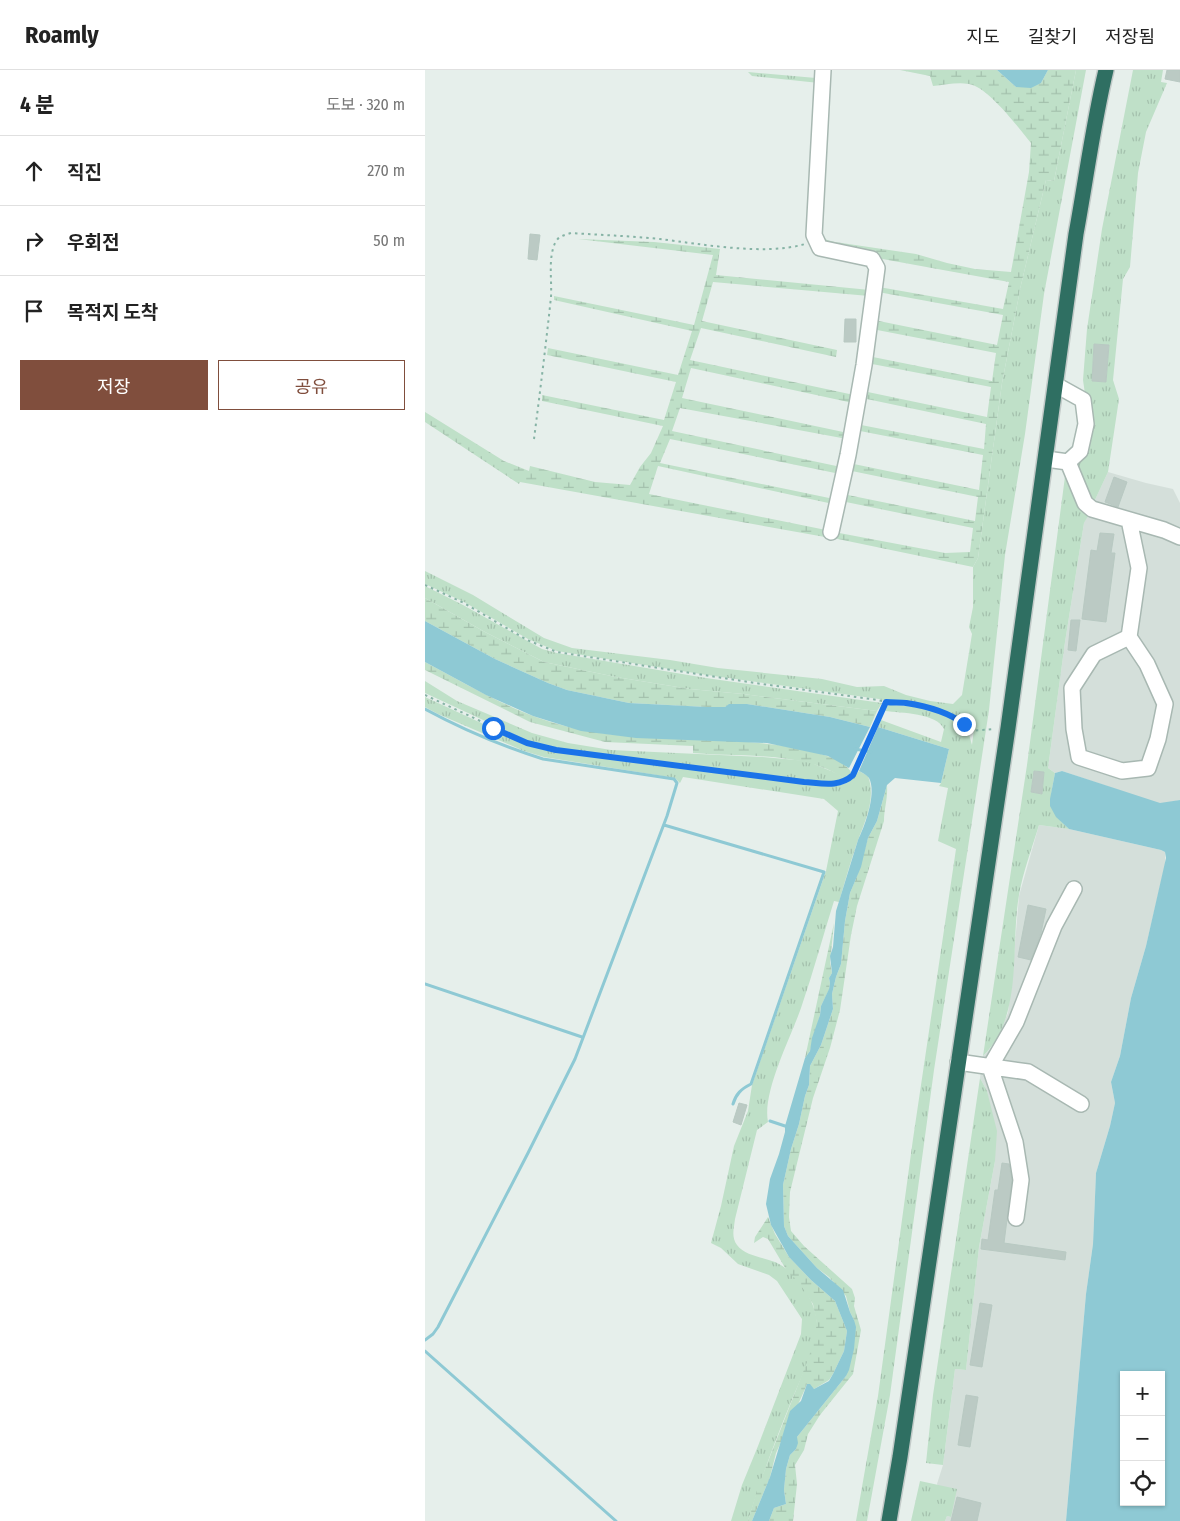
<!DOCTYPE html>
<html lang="ko">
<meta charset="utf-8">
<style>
:root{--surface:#fff;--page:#f6f6f6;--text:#222;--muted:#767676;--line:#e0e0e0;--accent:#804e3d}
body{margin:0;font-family:"Fira Sans Condensed","Noto Sans KR",sans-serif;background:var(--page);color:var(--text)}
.controls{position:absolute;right:15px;bottom:15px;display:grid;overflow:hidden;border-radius:0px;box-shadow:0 1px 4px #0004}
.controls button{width:45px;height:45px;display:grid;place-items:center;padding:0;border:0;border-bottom:1px solid var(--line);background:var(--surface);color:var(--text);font:25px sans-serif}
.stop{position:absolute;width:15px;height:15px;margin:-11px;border:4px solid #1a73e8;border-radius:50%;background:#fff}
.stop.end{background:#1a73e8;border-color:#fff;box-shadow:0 1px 5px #0008}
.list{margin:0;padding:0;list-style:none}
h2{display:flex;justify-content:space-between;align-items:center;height:65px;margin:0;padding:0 20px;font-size:21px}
h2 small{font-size:16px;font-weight:400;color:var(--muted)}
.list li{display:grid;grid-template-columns:32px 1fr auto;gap:15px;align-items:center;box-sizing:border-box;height:70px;padding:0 20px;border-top:1px solid var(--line)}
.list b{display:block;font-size:19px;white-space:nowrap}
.list em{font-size:16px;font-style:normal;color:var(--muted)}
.actions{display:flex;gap:10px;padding:15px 20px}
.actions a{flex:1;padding:11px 0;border:1px solid var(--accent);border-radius:0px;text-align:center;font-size:18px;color:var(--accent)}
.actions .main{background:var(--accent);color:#fff}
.icon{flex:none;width:28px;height:28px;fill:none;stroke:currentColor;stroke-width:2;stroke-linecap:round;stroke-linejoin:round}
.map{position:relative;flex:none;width:755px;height:1451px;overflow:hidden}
header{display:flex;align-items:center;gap:30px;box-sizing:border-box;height:70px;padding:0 25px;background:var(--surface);border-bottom:1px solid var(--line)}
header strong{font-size:24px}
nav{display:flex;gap:28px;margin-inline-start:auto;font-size:18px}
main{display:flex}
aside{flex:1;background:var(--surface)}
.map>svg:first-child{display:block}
.built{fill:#d4dfda}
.grass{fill:url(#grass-tufts);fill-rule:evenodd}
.wetland{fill:url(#wetland-marsh)}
.water{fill:#8ec9d4;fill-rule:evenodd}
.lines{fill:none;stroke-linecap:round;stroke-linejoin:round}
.stream{stroke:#8ec9d4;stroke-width:3}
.building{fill:#bbcac4;stroke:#b8c9c2}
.minor-casing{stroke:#a8b8b2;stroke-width:18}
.highway-casing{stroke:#c2cac8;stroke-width:18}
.path{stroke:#86b3a5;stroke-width:2;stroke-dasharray:2.5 4;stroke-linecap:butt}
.minor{stroke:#fff;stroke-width:15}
.highway{stroke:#2f6f62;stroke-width:15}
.route{stroke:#1a73e8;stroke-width:6}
</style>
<header>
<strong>Roamly</strong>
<nav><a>지도</a><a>길찾기</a><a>저장됨</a></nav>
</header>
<main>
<aside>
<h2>4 분<small>도보 · 320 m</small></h2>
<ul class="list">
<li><svg class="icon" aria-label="ahead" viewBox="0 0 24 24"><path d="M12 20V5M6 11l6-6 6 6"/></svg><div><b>직진</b></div><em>270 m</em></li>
<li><svg class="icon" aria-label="right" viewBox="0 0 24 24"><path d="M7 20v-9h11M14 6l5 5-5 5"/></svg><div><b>우회전</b></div><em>50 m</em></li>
<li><svg class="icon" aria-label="arrive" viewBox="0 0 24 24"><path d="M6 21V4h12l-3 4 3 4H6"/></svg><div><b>목적지 도착</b></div></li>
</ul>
<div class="actions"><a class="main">저장</a><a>공유</a></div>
</aside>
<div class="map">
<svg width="755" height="1451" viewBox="0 0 755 1451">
<defs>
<pattern id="grass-tufts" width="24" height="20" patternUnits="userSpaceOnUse" patternTransform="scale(1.25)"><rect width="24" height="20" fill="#bfe0c8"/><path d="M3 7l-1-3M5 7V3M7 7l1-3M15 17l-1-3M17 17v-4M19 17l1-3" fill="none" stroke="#a4c1ad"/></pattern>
<pattern id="wetland-marsh" width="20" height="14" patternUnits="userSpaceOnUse" patternTransform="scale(1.25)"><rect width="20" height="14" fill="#bfe0c8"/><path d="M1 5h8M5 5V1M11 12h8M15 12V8" fill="none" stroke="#a4c1ad"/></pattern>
</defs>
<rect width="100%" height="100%" fill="#e6efeb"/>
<path class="built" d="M683,402L721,413L748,419L755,433V730L746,732L735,734L637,701L630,703L623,698L640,572L659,453Z
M614,755L644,759L736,780L740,782V795L721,876L706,928L695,986L686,1012L690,1033L685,1056L671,1103L668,1174L661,1224L641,1451H520L522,1446L526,1447L512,1414L518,1395L530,1299L541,1300L554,1177L570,1091L562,1021L555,1008L558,986L568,976L583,943L588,898L594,826Z"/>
<path class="grass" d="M651,0H661L619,224L600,364L580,485L564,640L509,1000L465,1325L442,1451H431L453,1326L488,1069L531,779L513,771L523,718L514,716L516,713L524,679L453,657L456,650L516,672L519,659C512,643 476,643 460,641L463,635C484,635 525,640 539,657C544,662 545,668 547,675L549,659L544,660C532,642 502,635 481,632C471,631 463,632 454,629L282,605L132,581L103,569L39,532L0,514V501L48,525L119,568L147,578L245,590L293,598L397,609L432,617L459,616L481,625L505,631L528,634L537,625L547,564L544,557L548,537V497L553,488L577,313L596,215L621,110L629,111Z
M708,0H738L736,12L742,13L721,62L713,103L705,197L698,209L688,310L694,329L683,402L669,432L651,393L663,381L667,339L660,324L658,310L662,259L677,159ZM669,274L684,275L681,312L667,311Z
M323,2L391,8L394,13L327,6Z
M641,399L654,431L663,446L659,453L640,572L623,698L630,703C625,731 621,738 644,759L614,755C607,778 598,802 594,825C585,877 599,946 558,986L602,695ZM609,701L619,702L617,724L606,722Z
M0,516L38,535L117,579L132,583L281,608L457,633L452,641L318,624L265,619L191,607L119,592L60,562L0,528Z
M0,611L32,631L107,663L143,673L186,680L338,687L382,691L413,704L420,710L410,713L379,711L132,679L103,671L0,623Z
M0,627L102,674L131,682L379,714L411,716L422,713L434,701L443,706C451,728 441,749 433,770C426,790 420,811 414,832L409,831C398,866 388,903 376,938C366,967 337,1022 343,1052L332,1060L310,1149C309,1158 306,1167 312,1175C320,1186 338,1187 350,1192C372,1202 390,1229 392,1253C393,1274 374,1312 366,1332C350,1371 335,1411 323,1451H306L317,1415L333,1376L376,1264L377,1249L352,1211L344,1205L313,1194L296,1178L286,1173L296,1136L309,1076L323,1041L327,1015L401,801L413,741L399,729L258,707L255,713L250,708L119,687L99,681L13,644L0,637Z
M555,1008L562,1021L572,1061L570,1091L554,1177L541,1300L530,1299L518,1395L501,1393L508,1325Z
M495,1411L532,1419L526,1447L522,1446L520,1451H486Z"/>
<path class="wetland" d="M475,0H572L591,17L616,13L623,0H651L629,111L621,110L596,215L577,313L553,488L548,497L408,468L409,462L520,483L545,482L548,458L416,431L418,424L550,451L553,427L422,400L424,393L554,420L558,385L430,360L431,354L559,379L561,354L437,328L438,321L562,347L566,317L442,293L443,286L567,311L571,283L447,259L449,250L572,275L578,245L453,222L454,217L578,239L584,212L452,188L402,175L393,162L402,170L410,172L491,184L522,193L550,199L586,202L604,102L606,73C593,57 563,17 544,14C532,12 520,15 508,16L505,6Z
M153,169L229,172L295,179L291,205L445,220L444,226L288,212L277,251L412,280L411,287L276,258L265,290L429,325L428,333L266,298L257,328L423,363L422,369L255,338L247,361L416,397L415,404L245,369L235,393L409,429L408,434L233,396L224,424L401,460L400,467L95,412L94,414L0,352V342L79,391L104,401L105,396L170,412L205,415L215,397L226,383L238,356L117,331V325L239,350L251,312L122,285L123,278L253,305L267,261L129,230V226L269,255L288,185Z
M0,528L60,562L119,592L191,607L265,619L318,624L452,641L445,657L405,647L322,634H305L300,637H282L204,633L142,620L123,613L70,589L0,551Z
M0,592C36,611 71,632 108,646C166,668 227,668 288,670C316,671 416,676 427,704L420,710C386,681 312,687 268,683V676L180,672L105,652L0,600Z
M462,715C463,728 459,739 459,751L432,836L426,865L415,940L405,978L388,1028L365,1122L364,1147L366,1161L379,1176L427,1219L430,1228L429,1236L436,1260L428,1304L395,1345L383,1364L379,1380L370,1395L372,1414L368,1451H344L349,1438L361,1434L359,1420L361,1399L365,1385L371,1379L372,1367L421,1306L429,1250L425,1242L421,1226L404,1207L392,1198L363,1166L359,1156L358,1115L366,1079L374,1054L380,1026L384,1015L385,996L396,975L408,939L407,924L411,907L416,894L420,851L425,823L432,806L443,768L452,751Z
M409,853L405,892L407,903L404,908L405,913L404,920L396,936L395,945L385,981L380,988Z
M343,1147L350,1164L364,1187L386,1210L410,1231L422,1261L419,1281L408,1304L404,1310L389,1319L382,1314L380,1319L351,1383L345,1407L327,1451H323L333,1417L384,1287L392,1254L388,1234L373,1211L362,1201L343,1169L338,1167L329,1173L330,1167Z"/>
<path class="water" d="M572,0H623L616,13L606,18L591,17Z
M0,551L70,589L123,613L142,620L204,633L282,637H300L304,634H322L405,647L445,657L424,698L403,686L342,673L211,668L156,661L108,646L61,625L0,592Z
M453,657L524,679L516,713L470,708L462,715L452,751L443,768L436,797L425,823L420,851L416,894L411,907L407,924L408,939L396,975L385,996L384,1015L380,1026L374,1054L366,1079L358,1115L359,1156L363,1166L392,1198L418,1220L425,1242L429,1250L431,1257L429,1279L424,1300L421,1306L372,1367L373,1373L371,1379L365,1385L361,1399L359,1420L361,1434L349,1438L344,1451H327L345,1407L365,1341L376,1331L382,1314H385L389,1319L404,1311L408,1304L419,1281L422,1261L410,1231L386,1210L364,1187L346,1155L341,1134L345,1109L354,1084L360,1062V1056L380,988L385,981L387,968L395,945L396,936L404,919L405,913L404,908L407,903L405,886L408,877L411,841L433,770C440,756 452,723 444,708C442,705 438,703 434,701Z
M637,701L735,733L755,730V1451H641L661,1224L668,1174L671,1103L685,1056L690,1033L686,1012L695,986L706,928L721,876L741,788L740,782L736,780L644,759L631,747L625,736V729L630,703ZM699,1305H736V1432H699Z"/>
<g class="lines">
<path class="stream" d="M0,639C35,658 80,677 118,689L249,709L252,713L242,746L150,989L103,1083L13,1257L8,1264L0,1270
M430,679L446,682
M239,755L399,802L326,1014C316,1019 311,1024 308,1034
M0,914L157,967
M345,1051L360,1056
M0,1281L191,1451"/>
</g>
<path class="building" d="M742,0H755V12L740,9Z
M105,164L115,165L112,190L103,189Z
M420,249H431V272H419Z
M669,274L684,275L681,312L667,311Z
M689,407L702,412L693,437L680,432Z
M675,463L689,464L686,483H690L681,552L657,549L666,480L672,481Z
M646,550H655L651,581L643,580Z
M609,701L619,702L617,724L606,722Z
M603,835L621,839L616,863L606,890L593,887Z
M314,1033L322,1035L316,1055L308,1052Z
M577,1093L584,1094L587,1110L579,1173L641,1182L640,1190L556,1179L557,1169L563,1170L570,1120H573Z
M555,1233L567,1235L557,1297L545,1295Z
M541,1325L553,1327L545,1377L533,1375Z
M532,1427L556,1433L552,1451H526Z"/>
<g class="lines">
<defs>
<path id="minor" d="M398,0L389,165L395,178L447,189L452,198L439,295L423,385L406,462
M631,315L658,330L661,354L655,381L643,392
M621,389L643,392L660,433L667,439L739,460L755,467
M704,450L714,498L704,567L669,584L647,618L649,659L654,687L697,701L723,698L733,669L740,634L722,594L704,567
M533,992L603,1002L656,1034
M591,1148L596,1110L590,1072L565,997L591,952L629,856L649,819"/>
<path id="highway" d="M464,1451L475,1387L583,658L651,164C661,110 668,54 681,0"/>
</defs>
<use href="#minor" class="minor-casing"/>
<use href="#highway" class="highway-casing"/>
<path class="path" d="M109,369C115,322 121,274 126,227C127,209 123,189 130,173C133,166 140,165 146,163C176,165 205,166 235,169C276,174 340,186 380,174
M0,515L39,533L102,570L132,582L330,613L453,630C463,633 471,632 480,633C502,636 531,643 544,661L570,659
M0,625L102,673L131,680L379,712C396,713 414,718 428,705L461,632"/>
<use href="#minor" class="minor"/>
<use href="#highway" class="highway"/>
</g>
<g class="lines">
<path class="route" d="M68,658L102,673L131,680L379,712C396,713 414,718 428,705L461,632C468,633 475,632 481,633C501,636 523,642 539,654"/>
</g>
</svg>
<div class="controls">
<button>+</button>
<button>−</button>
<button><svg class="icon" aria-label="locate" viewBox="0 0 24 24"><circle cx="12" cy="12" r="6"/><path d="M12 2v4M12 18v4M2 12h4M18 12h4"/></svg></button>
</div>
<div class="stop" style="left:68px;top:658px"></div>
<div class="stop end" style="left:539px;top:654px"></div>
</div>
</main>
